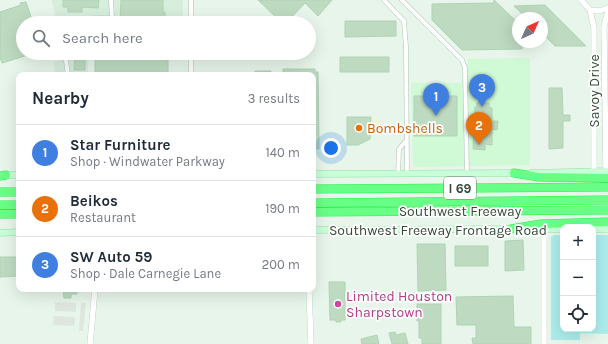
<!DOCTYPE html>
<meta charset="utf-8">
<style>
:root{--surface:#fff;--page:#f2f2f3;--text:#1f2937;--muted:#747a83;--line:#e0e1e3;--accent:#ea580c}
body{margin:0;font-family:Karla,sans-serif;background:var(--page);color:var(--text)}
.controls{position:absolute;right:12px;bottom:12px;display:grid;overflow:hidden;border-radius:8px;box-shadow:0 4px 16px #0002}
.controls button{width:36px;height:36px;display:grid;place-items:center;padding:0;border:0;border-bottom:1px solid var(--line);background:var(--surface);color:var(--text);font:20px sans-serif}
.compass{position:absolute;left:512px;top:12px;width:36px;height:36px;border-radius:50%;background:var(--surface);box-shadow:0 4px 16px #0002;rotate:45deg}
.you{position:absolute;left:331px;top:148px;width:14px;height:14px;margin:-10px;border:3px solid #fff;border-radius:50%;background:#1a73e8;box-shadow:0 0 0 6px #1a73e833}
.badge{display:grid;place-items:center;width:26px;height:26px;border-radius:50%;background:var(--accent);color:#fff;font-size:13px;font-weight:700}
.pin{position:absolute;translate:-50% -33px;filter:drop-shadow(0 1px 2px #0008)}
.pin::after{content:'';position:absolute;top:21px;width:14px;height:12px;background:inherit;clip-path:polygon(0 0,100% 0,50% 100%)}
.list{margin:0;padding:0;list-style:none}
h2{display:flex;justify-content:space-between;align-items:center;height:52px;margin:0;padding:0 16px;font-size:17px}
h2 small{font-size:13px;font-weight:400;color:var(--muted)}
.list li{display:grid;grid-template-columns:26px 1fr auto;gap:12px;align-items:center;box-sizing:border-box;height:56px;padding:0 16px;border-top:1px solid var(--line)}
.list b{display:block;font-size:15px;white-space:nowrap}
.list p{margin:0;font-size:13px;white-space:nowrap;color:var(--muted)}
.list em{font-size:13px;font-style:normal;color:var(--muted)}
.icon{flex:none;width:22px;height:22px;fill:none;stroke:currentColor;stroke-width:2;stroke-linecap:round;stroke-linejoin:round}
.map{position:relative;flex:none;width:608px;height:344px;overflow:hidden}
.search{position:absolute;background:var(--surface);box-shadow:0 4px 16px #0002;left:16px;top:16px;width:300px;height:44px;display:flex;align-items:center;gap:10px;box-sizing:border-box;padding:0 14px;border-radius:22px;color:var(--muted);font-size:15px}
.panel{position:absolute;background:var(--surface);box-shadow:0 4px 16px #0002;left:16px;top:72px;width:300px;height:220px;border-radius:8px}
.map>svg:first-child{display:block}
.residential{fill:#d8eedd}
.commercial{fill:#d0f9d5}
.green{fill:#acedec}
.parking{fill:#dfe6e0}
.building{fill:#bedbc2;stroke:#aed3b3}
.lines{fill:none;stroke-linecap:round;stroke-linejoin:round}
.minor-casing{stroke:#abc5b0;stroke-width:5}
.tertiary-casing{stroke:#abc5b0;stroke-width:6}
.secondary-casing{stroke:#94dda8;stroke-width:7}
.motorway-casing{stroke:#29ed49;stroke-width:9}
.minor{stroke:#fff;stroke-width:4}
.tertiary{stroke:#fff;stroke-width:5.5}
.secondary{stroke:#c7ffd7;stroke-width:6}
.motorway{stroke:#68ff86;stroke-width:8}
.food-dot{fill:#e8710a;stroke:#fff;stroke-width:1.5}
.hotel-dot{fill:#d1479c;stroke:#fff;stroke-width:1.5}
.labels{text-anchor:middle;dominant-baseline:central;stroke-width:3.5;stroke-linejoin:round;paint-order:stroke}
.shield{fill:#fff;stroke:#728074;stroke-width:1}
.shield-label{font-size:13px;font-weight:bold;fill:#354938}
.street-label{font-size:14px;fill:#354938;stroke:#fff}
.food-label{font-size:14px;fill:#c56008;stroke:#fff;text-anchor:start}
.hotel-label{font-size:14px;fill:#b23c85;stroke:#fff;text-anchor:start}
</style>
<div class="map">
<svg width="608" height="344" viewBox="0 0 608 344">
<rect width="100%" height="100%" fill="#e7f5ea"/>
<path class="residential" d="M52,0H183V23H57Z
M61,53H88V75H55L54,62L62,60Z"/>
<path class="commercial" d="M530,58V165L413,167L411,83H461L469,59Z"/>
<path class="green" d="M554,235H563V329H593V235H608V334L580,333V340H551V237Z"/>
<path class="parking" d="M55,302L76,303V312L55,311Z
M81,303H86L83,331H79Z
M54,316L75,317L74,326L53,325Z"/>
<path class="building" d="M63,0H99L98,8L82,7V12H68V7H63Z
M121,0H163V12H165V23H120Z
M258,0H332L318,16L305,3L286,23H282Z
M494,0L518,23V42H522V49L462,50L432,20V4L494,3Z
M26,2L33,23H23V53L31,54L2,63L0,57V12L21,5L20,3Z
M545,5L586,46H555L542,33V18H527L514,6Z
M345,21H396V36L345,37Z
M75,53H85V70H74Z
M95,53H168V75H95Z
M340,57H389V72H340Z
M283,69H315V72H318L319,149H313V75H283Z
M255,71H271V75H255Z
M549,88H562L563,115H570V121H563V148L549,149Z
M414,96H457V136H414Z
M477,103H489V107L492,108V121H498L497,130L492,129V145L485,144V150L473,149L475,107H477Z
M347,117H371L370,139L358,145H347Z
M523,240L524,270L505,271V241Z
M417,244H445L446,290L418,291Z
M455,246H488V266H455Z
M0,257H19V276L0,277Z
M329,282H345V320H341V322H336V320H330Z
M63,289H77V294H71V298H64Z
M513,296L514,327H531V344H473L472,338H476V325H457L456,297Z
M417,304H441V344H422V338H419V321H417Z
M395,332L396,335L405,333L408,344H392L389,333Z
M377,335L379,344H362L361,339Z"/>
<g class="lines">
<defs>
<path id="minor" d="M191,0V23
M384,0L404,21L406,47L407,174
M402,0L462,60L465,68L467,174
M61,23L60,19L112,18L111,0
M65,53L68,75
M191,53V75
M398,174L399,149L406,141"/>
<path id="tertiary" d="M581,0L590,10L599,11L608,8
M590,10L594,28V172
M606,171L604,27L608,11
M544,229V344
M309,289L311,344
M90,344L95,289"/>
<path id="secondary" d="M531,173L608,171
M313,174L517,173
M2,175H19
M527,229H563
M593,229H608
M313,230L515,229
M0,233L19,232"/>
<path id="motorway" d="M514,173L539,177L608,178
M0,176L6,175
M313,189L608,187
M0,192H19
M313,203L608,200
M0,205H19
M313,212L608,210
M0,214H19
M511,229L541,224L608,222"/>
</defs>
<use href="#minor" class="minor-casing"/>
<use href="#tertiary" class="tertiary-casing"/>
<use href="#secondary" class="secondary-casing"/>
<use href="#motorway" class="motorway-casing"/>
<use href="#minor" class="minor"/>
<use href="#tertiary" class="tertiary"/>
<use href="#secondary" class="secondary"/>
<use href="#motorway" class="motorway"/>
</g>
<circle class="food-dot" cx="359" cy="128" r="4"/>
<circle class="hotel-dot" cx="338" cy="304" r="4"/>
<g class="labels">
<rect class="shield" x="444" y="177" width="32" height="22" rx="3"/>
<g class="shield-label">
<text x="460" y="188">I 69</text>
</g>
<g class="street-label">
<text transform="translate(594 91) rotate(-90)">Savoy Drive</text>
<text x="460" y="211">Southwest Freeway</text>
<text x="438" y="230">Southwest Freeway Frontage Road</text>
</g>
<g class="food-label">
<text x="367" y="128">Bombshells</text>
</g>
<g class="hotel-label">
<text x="346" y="296">Limited Houston<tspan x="346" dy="16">Sharpstown</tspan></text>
</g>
</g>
</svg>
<div class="controls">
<button>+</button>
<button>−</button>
<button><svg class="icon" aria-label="locate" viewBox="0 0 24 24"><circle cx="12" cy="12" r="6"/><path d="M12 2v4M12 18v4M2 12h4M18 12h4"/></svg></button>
</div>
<svg class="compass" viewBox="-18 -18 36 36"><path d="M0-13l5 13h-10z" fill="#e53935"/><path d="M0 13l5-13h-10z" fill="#747a83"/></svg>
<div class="you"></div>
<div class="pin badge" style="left:436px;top:116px;background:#3f7fe0">1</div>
<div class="pin badge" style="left:479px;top:145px;background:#e8710a">2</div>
<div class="pin badge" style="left:482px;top:107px;background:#3f7fe0">3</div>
<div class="search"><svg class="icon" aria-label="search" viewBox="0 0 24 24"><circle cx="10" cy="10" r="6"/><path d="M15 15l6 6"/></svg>Search here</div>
<section class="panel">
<h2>Nearby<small>3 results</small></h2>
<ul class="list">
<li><span class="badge" style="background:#3f7fe0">1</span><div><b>Star Furniture</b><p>Shop · Windwater Parkway</p></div><em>140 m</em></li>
<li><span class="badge" style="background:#e8710a">2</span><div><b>Beikos</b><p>Restaurant</p></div><em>190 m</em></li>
<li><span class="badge" style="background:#3f7fe0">3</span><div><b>SW Auto 59</b><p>Shop · Dale Carnegie Lane</p></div><em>200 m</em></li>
</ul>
</section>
</div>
